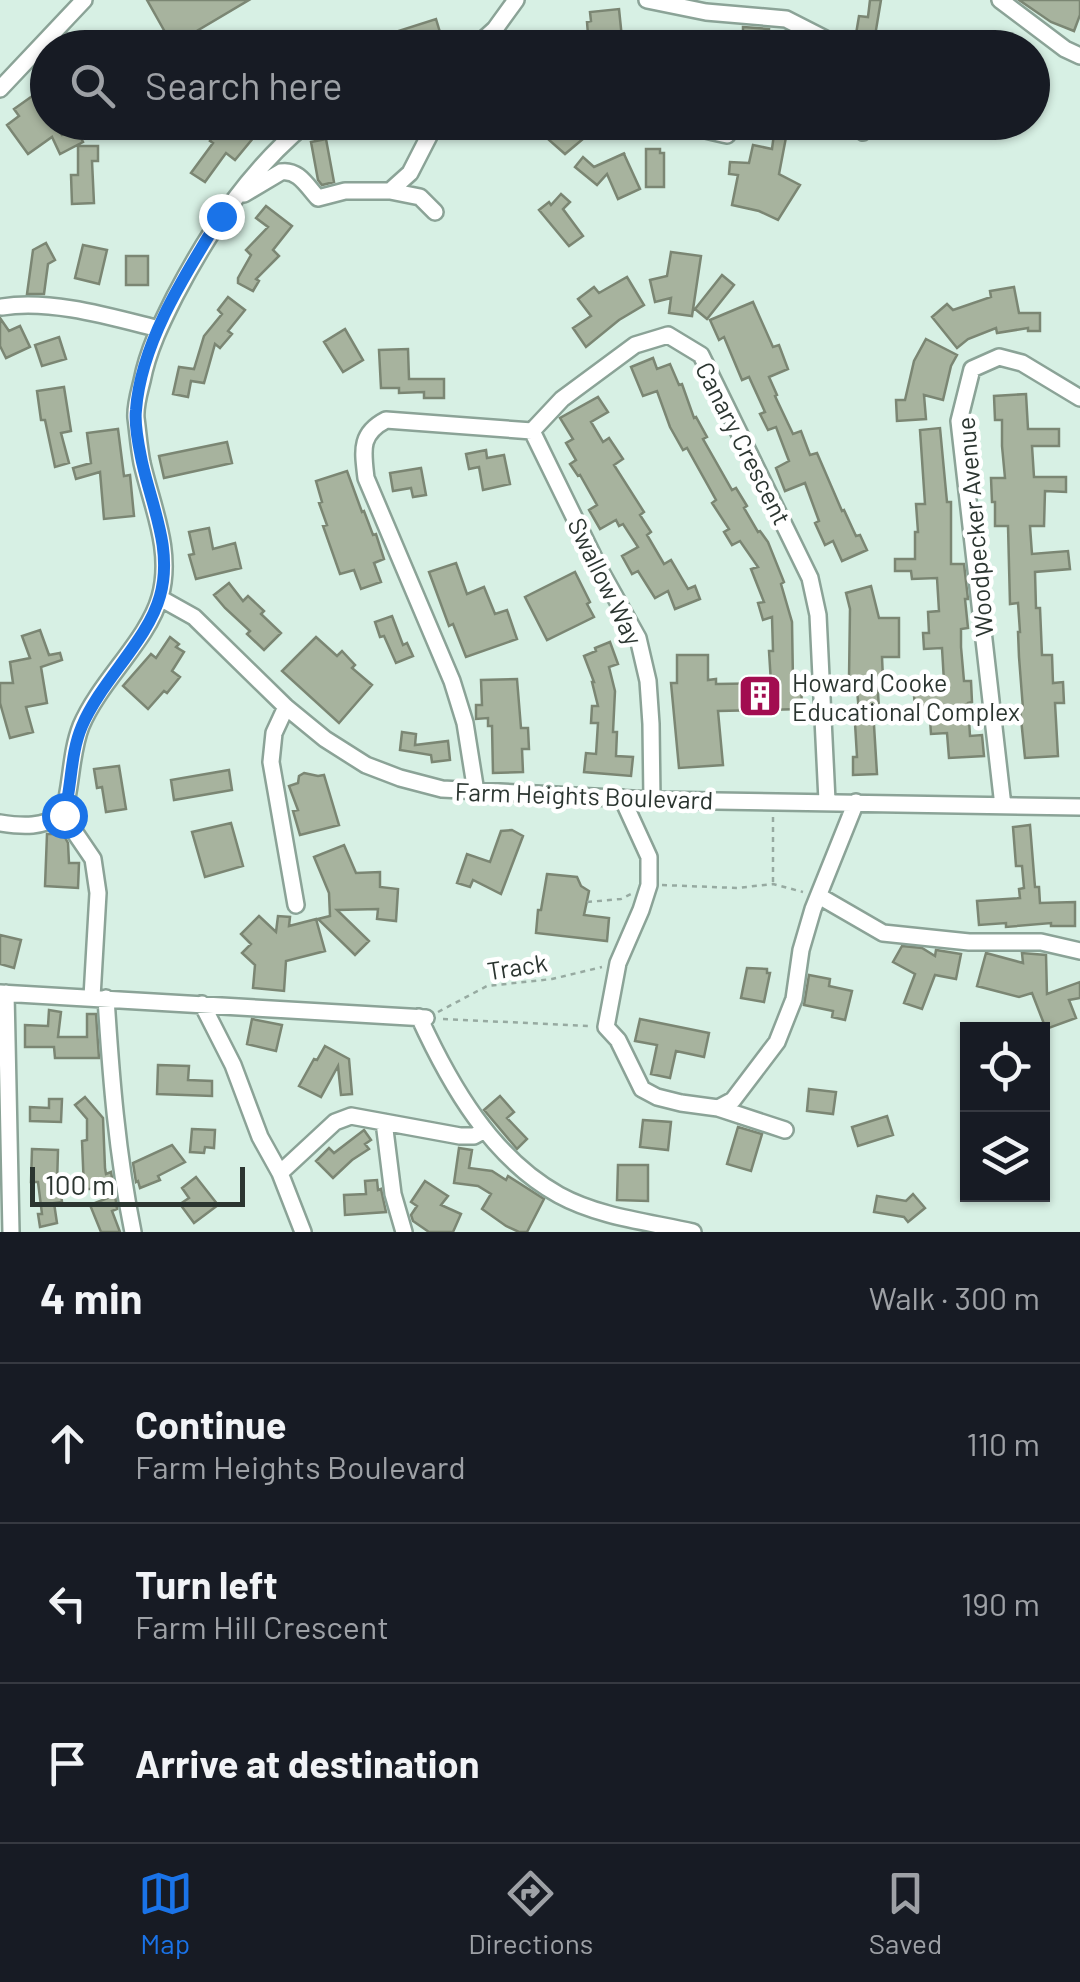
<!DOCTYPE html>
<meta charset="utf-8">
<style>
:root{--surface:#171b24;--page:#242831;--text:#f1f3f6;--muted:#9ea1a6;--line:#363941;--accent:#1a73e8}
body{margin:0;font-family:Barlow,sans-serif;background:var(--page);color:var(--text)}
.controls{position:absolute;right:30px;bottom:30px;display:grid;overflow:hidden;border-radius:0px;box-shadow:0 2px 8px #0004}
.controls button{width:90px;height:90px;display:grid;place-items:center;padding:0;border:0;border-bottom:2px solid var(--line);background:var(--surface);color:var(--text);font:50px sans-serif}
.scale{position:absolute;left:30px;bottom:25px;width:215px;box-sizing:border-box;padding-left:10px;border:5px solid #2b3530;border-top:0;font-size:28px;line-height:35px;white-space:nowrap;color:#2b3530;-webkit-text-stroke:8px #fff;paint-order:stroke}
.stop{position:absolute;width:30px;height:30px;margin:-22px;border:8px solid #1a73e8;border-radius:50%;background:#fff}
.stop.end{background:#1a73e8;border-color:#fff;box-shadow:0 2px 10px #0008}
.list{margin:0;padding:0;list-style:none}
h2{display:flex;justify-content:space-between;align-items:center;height:130px;margin:0;padding:0 40px;font-size:42px}
h2 small{font-size:32px;font-weight:400;color:var(--muted)}
.list li{display:grid;grid-template-columns:65px 1fr auto;gap:30px;align-items:center;box-sizing:border-box;height:160px;padding:0 40px;border-top:2px solid var(--line)}
.list b{display:block;font-size:38px;white-space:nowrap}
.list p{margin:0;font-size:32px;white-space:nowrap;color:var(--muted)}
.list em{font-size:32px;font-style:normal;color:var(--muted)}
.icon{flex:none;width:55px;height:55px;fill:none;stroke:currentColor;stroke-width:2;stroke-linecap:round;stroke-linejoin:round}
.map{position:relative;flex:none;width:1080px;height:1232px;overflow:hidden}
.search{position:absolute;background:var(--surface);box-shadow:0 2px 8px #0004;left:30px;right:30px;top:30px;height:110px;display:flex;align-items:center;gap:25px;box-sizing:border-box;padding:0 35px;border-radius:55px;color:var(--muted);font-size:38px}
.sheet{height:610px;background:var(--surface)}
nav{display:flex;justify-content:space-around;align-items:center;box-sizing:border-box;height:140px;border-top:2px solid var(--line);background:var(--surface);font-size:28px;color:var(--muted)}
nav a{display:grid;justify-items:center;gap:5px}
nav .on{color:var(--accent)}
.map>svg:first-child{display:block}
.building{fill:#a7b39e;stroke:#7b8673;stroke-width:2.5}
.lines{fill:none;stroke-linecap:round;stroke-linejoin:round}
.minor-casing{stroke:#8ba397;stroke-width:20}
.path{stroke:#97aaa1;stroke-width:2.5;stroke-dasharray:5 5;stroke-linecap:butt}
.minor{stroke:#fff;stroke-width:15}
.route{stroke:#1a73e8;stroke-width:12}
.labels{text-anchor:middle;dominant-baseline:central;stroke-width:9;stroke-linejoin:round;paint-order:stroke}
.street-label{font-size:25px;fill:#2b3530;stroke:#fff}
.poi-label{font-size:25px;fill:#2b3530;stroke:#fff;text-anchor:start}
</style>
<div class="map">
<svg width="1080" height="1232" viewBox="0 0 1080 1232">
<rect width="100%" height="100%" fill="#d7f0e4"/>
<path class="building" d="M147,0H249L168,48H141L165,32Z
M870,0H881L873,48L854,46L859,16L868,17Z
M1019,0H1080V15L1074,31L1051,22Z
M619,9L623,48H557V44L588,35L587,22L591,21L590,12Z
M436,19L442,39L416,48H394L389,34Z
M743,27L769,29L768,48H743Z
M48,85V122H53L62,135L76,128L83,142L60,154L52,137L28,154L7,125L19,116L14,109Z
M206,122H259L250,133L254,137L235,160L226,153L205,182L191,173L213,143L210,141L217,131Z
M575,122H582L590,133L565,154L549,140L557,131L560,134Z
M775,126L788,127L779,174L800,185L778,220L759,211L732,205L738,175L729,174L730,162L749,163L753,145L772,149Z
M326,139L334,182L322,185L318,180L311,142Z
M78,146H98V161H92L94,203L72,204L71,175H78Z
M646,149H660V153H664V187H646Z
M625,153L624,154L640,189L618,199L607,174L597,185L575,167L583,157L594,167Z
M561,194L570,202L563,209L583,236L569,246L539,210L549,202L551,205Z
M266,206L292,226L273,250L279,256L256,279L259,281L253,291L238,283V278L251,255L246,250L268,227L256,218Z
M46,243L55,260L48,264L44,294H27L33,250Z
M83,245L107,250L99,284L75,278Z
M671,252L701,256L692,316L669,313L671,298L655,302L650,280L667,276Z
M126,256H148V285H126Z
M722,275L734,285L707,319L695,309Z
M627,277L644,305L619,320L586,347L573,328L591,316L578,299L594,287L599,293Z
M1014,287L1019,313H1040V331H1028V328L997,333L996,328L968,339L957,348L932,317L947,304L953,310L991,297L990,291Z
M228,297L245,310L228,331L232,334L220,348L215,344L204,383L191,381L188,397L173,394L179,367L194,369L204,336L222,314L218,310Z
M753,302L773,347L779,345L788,369L769,377L777,395L775,396L793,434L801,431L810,455L817,453L842,511L844,510L856,536L860,535L867,550L842,561L833,541L825,545L815,523L819,521L805,483L785,491L776,468L789,461L776,427L768,430L760,414L765,412L749,377L742,380L724,337L719,340L710,320Z
M0,318L9,331L20,326L30,347L6,358L0,346Z
M345,329L363,360L343,372L324,342Z
M59,337L66,359L42,366L35,345Z
M926,339L957,355L951,366L943,400L924,395L926,419L897,421L896,400H905L914,361Z
M408,349L409,379H444V398H424V392L399,393V388H381L379,350Z
M653,358L657,369L670,364L679,385L682,384L694,418L696,417L707,437L703,439L732,490L736,488L747,506L744,508L758,532L760,531L768,542L784,582L781,584L792,622L793,682H801L802,709L718,711L723,765L679,768L671,683H677V655H708V680L716,679V684L771,683L769,651H773L772,617L763,620L758,603L764,602L751,569L758,567L740,541L732,545L724,532L729,529L712,503L716,500L687,448L683,450L670,427L657,391L643,396L631,367Z
M64,387L71,431L61,433L69,463L55,467L45,420H41L37,391Z
M1026,394L1028,429H1059V446H1032L1034,477H1066V492L1045,491L1044,526H1030L1032,554L1068,551L1070,569L1035,572L1036,608H1040L1042,655H1052L1053,683L1063,682L1064,703H1055L1058,756L1025,758L1020,709H1023L1019,657L1018,632H1020L1018,603L1010,604L1008,526H995V502H992L991,478H1005L1002,446V420H995L994,396Z
M598,397L608,412L591,422L603,442L609,438L623,459L614,465L644,512L640,515L651,532L647,535L664,564L671,560L688,589L695,586L700,599L675,609L668,591L655,598L638,571L632,574L622,556L638,547L623,524L619,526L616,520L600,529L589,510L597,505L580,475L578,476L570,464L576,460L566,443L573,439L560,418Z
M940,428L947,502H951V564H964L968,599H965L968,628L961,629V647L964,681H971L972,702L968,703L970,736L982,735L984,756L949,758L947,733L931,734L929,705L915,706L913,685L944,682L942,648L924,649L923,633H929L928,612L939,611L937,578L912,579L911,571H895V559H915V532H918L916,504H925L920,430Z
M118,429L124,476L130,475L134,516L104,519L100,472L76,479L73,468L91,463L87,433Z
M227,442L232,463L164,478L159,456Z
M486,450L487,458L504,455L510,484L483,490L479,467L469,469L466,454Z
M421,468L426,495L413,497L411,488L393,491L390,473Z
M347,471L362,512L364,511L373,535L376,534L384,559L374,563L381,582L361,589L354,570L340,574L323,526L327,525L319,503L322,502L316,481Z
M209,528L213,549L235,543L241,568L196,579L189,555L194,554L189,532Z
M456,563L467,594L484,587L495,614L507,610L517,639L466,657L453,624L449,626L429,572Z
M575,572L590,602L587,604L594,617L547,640L525,597Z
M229,583L243,601L248,596L264,611L261,614L281,633L264,650L247,634L250,631L225,608L214,595Z
M871,586L879,618H899V657H882L883,679H877L879,708L873,709L877,774L853,775V757H857L855,723H860L856,679H849L850,609L846,593Z
M392,616L403,645L407,643L413,656L396,663L384,636L380,637L375,622Z
M40,630L49,655L60,653L62,660L41,667L47,703L26,707L33,732L10,738L0,703V683H13L10,662L30,658L22,636Z
M170,637L179,644L176,647L184,652L172,671L180,677L167,693L164,691L148,709L123,686L151,654L156,658Z
M316,637L337,656L342,651L355,665L352,668L372,685L339,723L282,671Z
M610,642L618,664L609,667L615,691L613,732H617L616,756L633,757L631,776L584,772L586,753L596,754L598,723H591L592,706H598L592,682H594L584,656L596,651L595,648Z
M517,679L521,728H528L529,749H522L523,772L493,773L492,726H488V718L476,719V705H482L481,680Z
M402,732L416,734L415,745L448,741L450,760L432,762L431,755L400,750Z
M119,766L126,809L106,812L102,787L97,788L94,769Z
M229,770L232,790L174,800L171,780Z
M304,773L318,776L324,775L339,825L300,835L293,811L298,810L289,786L298,783L299,776Z
M231,823L243,866L205,877L192,832Z
M1030,825L1035,887H1039L1040,903L1075,902V926H1051V923L1006,927V923L979,925L977,901L1020,898L1019,889L1024,888L1022,866H1016L1013,827Z
M512,830L523,836L501,894L473,880L470,887L457,883L467,854L490,862L501,831Z
M47,834H63L68,843L69,863H79L78,888L45,886Z
M344,845L356,873L380,872V887L398,889L396,921L377,919L378,909L337,910L369,941L355,955L318,919L330,916L329,893L314,857Z
M547,874L577,877L581,886L589,891L584,915L609,918L607,941L536,933L538,910H541Z
M259,916L276,932L278,916L290,917L289,926L316,919L325,951L286,961L284,991L253,988L255,965L242,953L251,944L241,934Z
M0,935L21,940L14,968L0,964Z
M902,946L922,948L935,956L936,950L961,954L956,979L935,975L922,1009L904,1003L915,974L893,962Z
M986,953L1023,963L1022,953L1046,955L1047,994L1080,982V998L1069,1000L1076,1018L1046,1029L1032,993L1019,997L977,986Z
M747,968L767,969V973H770L764,1002L741,998Z
M809,975L830,979L829,986L852,991L845,1020L832,1017L833,1011L804,1005Z
M49,1010L61,1012L58,1037H87V1014H96L99,1058H55L54,1047H25V1025L48,1026Z
M252,1019L282,1025L276,1051L247,1044Z
M640,1019L709,1033L704,1057L676,1051L670,1078L651,1074L657,1045L635,1041Z
M325,1046L349,1059L352,1094L341,1095L338,1066L321,1097L299,1086L314,1059L317,1060Z
M158,1065L189,1066L188,1080L212,1081V1096L157,1094Z
M809,1089L836,1092L833,1114L807,1111Z
M500,1096L514,1112L507,1118L527,1139L517,1149L484,1110Z
M85,1097L103,1118L105,1168L106,1174L111,1172L114,1189H84L82,1141L87,1140V1119L75,1105Z
M49,1099H62L61,1122L30,1121V1107L49,1108Z
M887,1116L893,1135L858,1146L852,1127Z
M643,1120L671,1122L668,1150L640,1147Z
M738,1127L762,1134L751,1171L727,1164Z
M192,1129L215,1130L214,1148L205,1147L204,1153L190,1152Z
M364,1130L371,1140L365,1144L369,1149L352,1160L333,1178L316,1161L329,1148L334,1153Z
M172,1145L185,1162L158,1176L160,1180L140,1188L138,1181L136,1182L133,1163Z
M459,1148L472,1150L469,1168L492,1171L506,1180L508,1176L544,1199L527,1232H519L506,1226L482,1209L491,1194L478,1186L454,1183Z
M32,1149L58,1150L57,1185H60L62,1202L54,1203L57,1223L40,1227L38,1214H42L38,1182H31Z
M618,1165H648V1201L617,1200Z
M196,1177L218,1205L194,1223L180,1204L189,1198L182,1188Z
M377,1180L378,1190L381,1189L386,1212L345,1215L344,1195L366,1194L365,1181Z
M425,1181L448,1196L441,1205L461,1214L453,1232H429L413,1221L411,1215L417,1206L411,1202Z
M913,1194L925,1208L908,1222L904,1217L874,1212L877,1196L906,1201Z
M115,1195L117,1209L112,1211L120,1232H101L90,1205Z"/>
<g class="lines">
<defs>
<path id="minor" d="M647,0L706,12L786,19L843,48
M1000,0L1065,49L1080,56
M474,48L495,29L516,0
M0,89L84,0
M603,122C632,137 638,122 664,123C684,123 707,131 727,135
M859,122L863,132
M461,126L463,122
M390,191L410,173L429,136
M244,194L281,172C298,169 307,186 318,198L345,191H390L420,197L435,212
M2,307C51,299 111,317 159,329
M532,431L599,568L638,638L648,681L651,724L652,800
M160,598L194,617L286,707L325,739L366,765L400,778L442,789L652,800L1080,807
M286,707L274,733L271,762L296,905
M476,792L465,723L452,681L366,478C363,451 359,434 386,420L532,431L562,399L635,345L668,335L701,355L810,578L818,615L827,801
M622,798L649,857V885L641,910L618,963L606,1027L618,1040L642,1089L657,1097L681,1103L718,1108L785,1130
M1003,806L959,421L972,369L999,357L1022,363L1080,398
M63,815L93,859L98,893L92,997
M0,823C25,827 41,827 63,815C72,786 70,754 81,726C100,681 148,640 160,597C173,551 152,507 142,463C139,448 138,433 136,418C135,406 139,393 142,381C148,350 161,324 175,296C209,231 250,169 308,122
M819,896L883,933L969,942H1041L1080,951
M0,993L426,1018
M6,993L11,1232
M106,998C111,1077 117,1154 133,1232
M202,1004L233,1065L260,1137L280,1173L303,1232
M419,1017C450,1085 492,1158 559,1195C599,1217 649,1222 693,1232
M718,1108L733,1100L777,1042L794,999L801,950L813,909L856,802
M384,1122L393,1194L404,1232
M280,1173L335,1122L351,1116L460,1136H474L485,1130"/>
</defs>
<use href="#minor" class="minor-casing"/>
<path class="path" d="M773,882V815
M662,885L737,888L773,884L803,892
M587,902L621,899L631,894
M438,1012L487,986L552,979L602,967
M443,1019L589,1026"/>
<use href="#minor" class="minor"/>
</g>
<g class="lines">
<path class="route" d="M64,815C72,786 70,754 82,726C101,681 148,640 160,596C173,550 152,507 142,462C139,447 134,426 136,410C141,342 186,273 221,216"/>
</g>
<defs>
<symbol id="building-square" viewBox="-11 -11 22 22"><rect x="-9" y="-9" width="18" height="18" rx="4" fill="#a20d50" stroke="#fff"/><path d="M-4-6H4V6H1V3H-1V6H-4ZM-2.5-4.3h1.7v1.8h-1.7ZM.8-4.3h1.7v1.8H.8ZM-2.5-1h1.7V.8h-1.7ZM.8-1h1.7V.8H.8Z" fill="#fff"/></symbol>
</defs>
<g fill-rule="evenodd">
<use href="#building-square" x="735" y="671" width="50" height="50"/>
</g>
<g class="labels">
<g class="street-label">
<text transform="translate(744 443) rotate(63)">Canary Crescent</text>
<text transform="translate(974 527) rotate(-95)">Woodpecker Avenue</text>
<text transform="translate(606 581) rotate(64)">Swallow Way</text>
<text transform="translate(584 795) rotate(2)">Farm Heights Boulevard</text>
<text transform="translate(517 966) rotate(-9)">Track</text>
</g>
<g class="poi-label">
<text x="792" y="682">Howard Cooke<tspan x="792" dy="29">Educational Complex</tspan></text>
</g>
</g>
</svg>
<div class="controls">
<button><svg class="icon" aria-label="locate" viewBox="0 0 24 24"><circle cx="12" cy="12" r="6"/><path d="M12 2v4M12 18v4M2 12h4M18 12h4"/></svg></button>
<button><svg class="icon" aria-label="layers" viewBox="0 0 24 24"><path d="M12 4l9 5-9 5-9-5zM3 14l9 5 9-5"/></svg></button>
</div>
<div class="scale">100 m</div>
<div class="stop" style="left:64px;top:815px"></div>
<div class="stop end" style="left:221px;top:216px"></div>
<div class="search"><svg class="icon" aria-label="search" viewBox="0 0 24 24"><circle cx="10" cy="10" r="6"/><path d="M15 15l6 6"/></svg>Search here</div>
</div>
<section class="sheet">
<h2>4 min<small>Walk · 300 m</small></h2>
<ul class="list">
<li><svg class="icon" aria-label="ahead" viewBox="0 0 24 24"><path d="M12 20V5M6 11l6-6 6 6"/></svg><div><b>Continue</b><p>Farm Heights Boulevard</p></div><em>110 m</em></li>
<li><svg class="icon" aria-label="left" viewBox="0 0 24 24"><path d="M17 20v-9H6M10 6l-5 5 5 5"/></svg><div><b>Turn left</b><p>Farm Hill Crescent</p></div><em>190 m</em></li>
<li><svg class="icon" aria-label="arrive" viewBox="0 0 24 24"><path d="M6 21V4h12l-3 4 3 4H6"/></svg><div><b>Arrive at destination</b></div></li>
</ul>
</section>
<nav>
<a class="on"><svg class="icon" aria-label="map" viewBox="0 0 24 24"><path d="M3 6l6-2 6 2 6-2v14l-6 2-6-2-6 2zM9 4v14M15 6v14"/></svg>Map</a>
<a><svg class="icon" aria-label="directions" viewBox="0 0 24 24"><path d="M12 3l9 9-9 9-9-9zM9 14v-3h6M13 9l2 2-2 2"/></svg>Directions</a>
<a><svg class="icon" aria-label="saved" viewBox="0 0 24 24"><path d="M7 4h10v16l-5-4-5 4z"/></svg>Saved</a>
</nav>
